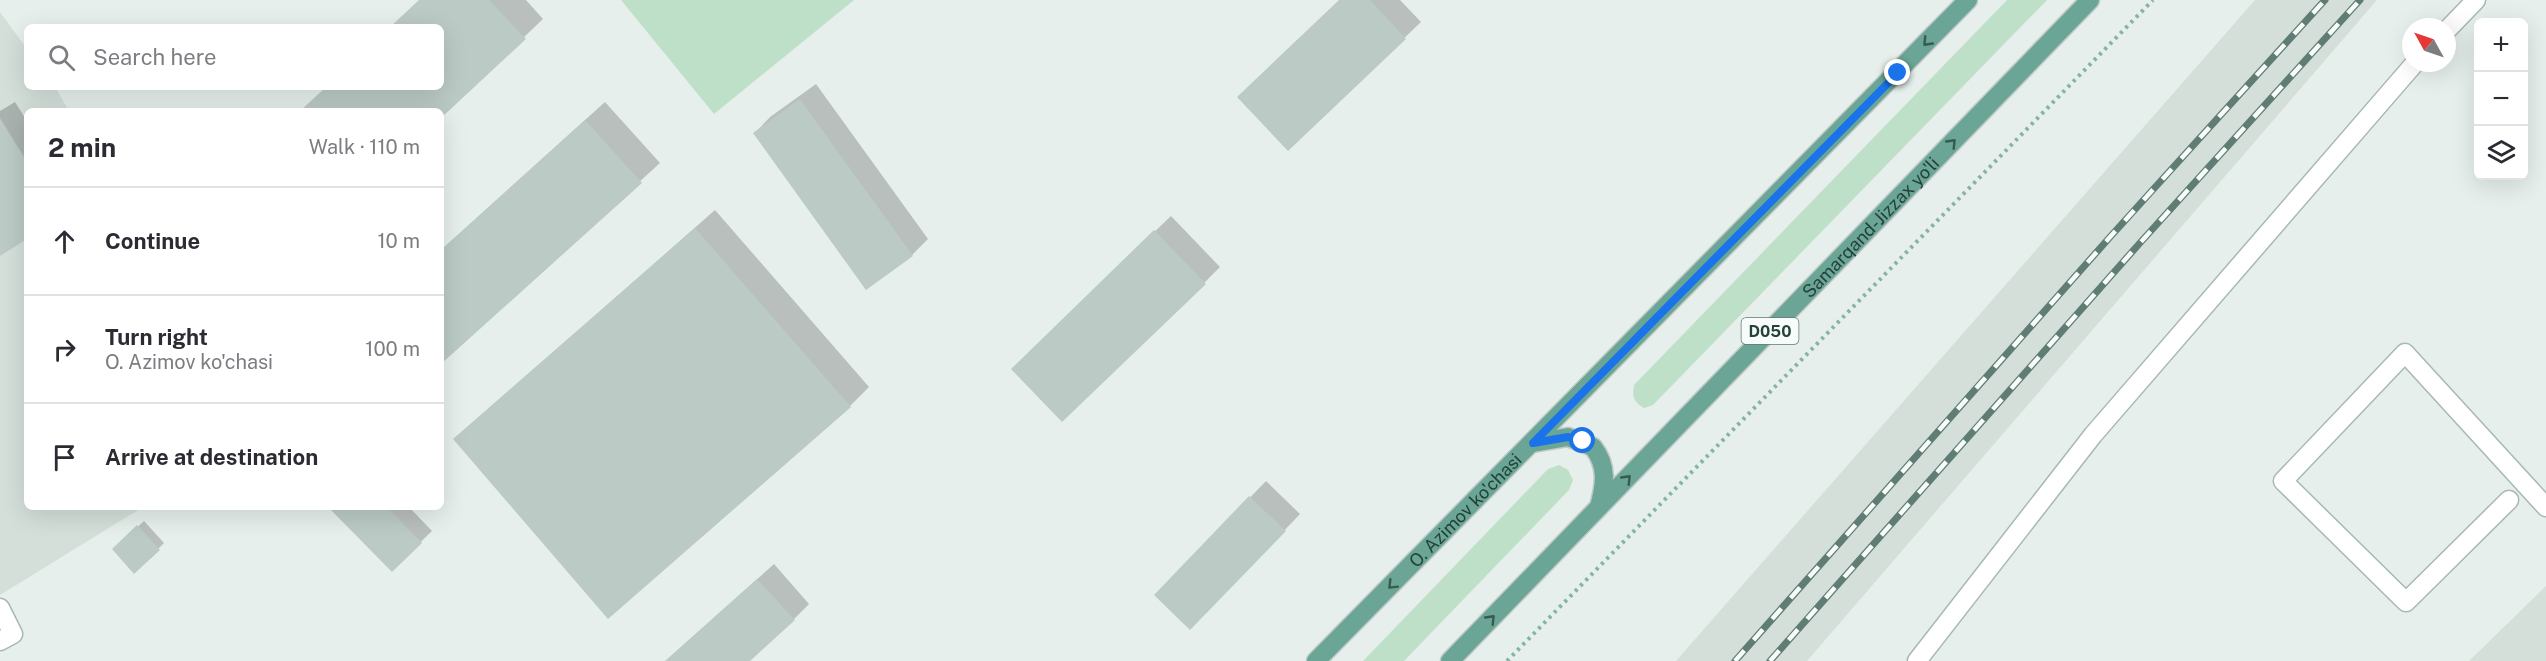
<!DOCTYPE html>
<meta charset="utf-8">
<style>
:root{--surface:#fff;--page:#f2f2f3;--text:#2b2b33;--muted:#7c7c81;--line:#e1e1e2}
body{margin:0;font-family:"Public Sans",sans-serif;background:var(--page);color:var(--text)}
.controls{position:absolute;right:18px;top:18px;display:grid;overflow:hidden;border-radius:9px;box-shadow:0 6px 24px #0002}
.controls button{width:54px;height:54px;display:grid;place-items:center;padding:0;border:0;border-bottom:2px solid var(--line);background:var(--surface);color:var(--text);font:30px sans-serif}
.compass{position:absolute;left:2402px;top:18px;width:54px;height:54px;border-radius:50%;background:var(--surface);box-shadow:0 6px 24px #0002;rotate:310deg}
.stop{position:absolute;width:18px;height:18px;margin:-14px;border:4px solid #1a73e8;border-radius:50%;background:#fff}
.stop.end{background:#1a73e8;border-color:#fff;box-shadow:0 2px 6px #0008}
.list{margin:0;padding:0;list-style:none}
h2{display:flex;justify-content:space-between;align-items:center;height:78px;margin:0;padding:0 24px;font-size:26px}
h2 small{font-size:20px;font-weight:400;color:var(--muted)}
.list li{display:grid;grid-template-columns:39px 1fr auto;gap:18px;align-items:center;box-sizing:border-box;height:108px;padding:0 24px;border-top:2px solid var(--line)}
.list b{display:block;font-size:22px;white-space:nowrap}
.list p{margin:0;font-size:20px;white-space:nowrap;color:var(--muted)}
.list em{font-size:20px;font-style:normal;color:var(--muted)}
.icon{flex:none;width:33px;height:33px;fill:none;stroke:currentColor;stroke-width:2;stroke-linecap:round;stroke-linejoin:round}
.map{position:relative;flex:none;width:2546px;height:661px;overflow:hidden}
.search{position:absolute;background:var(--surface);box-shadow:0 6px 24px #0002;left:24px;top:24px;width:420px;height:66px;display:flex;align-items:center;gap:15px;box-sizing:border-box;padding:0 21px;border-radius:9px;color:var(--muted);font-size:22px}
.panel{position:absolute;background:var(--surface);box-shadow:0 6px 24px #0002;left:24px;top:108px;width:420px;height:402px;border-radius:9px}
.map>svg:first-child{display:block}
.built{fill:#d4dfda}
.green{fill:#bfe0c8}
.shadow{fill:#0003}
.building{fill:#bbcac4}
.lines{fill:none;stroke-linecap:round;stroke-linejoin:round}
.service-casing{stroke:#a8b8b2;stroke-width:21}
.minor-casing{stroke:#a8b8b2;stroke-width:21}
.primary-casing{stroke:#c2cac8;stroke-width:21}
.path{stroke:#86b3a5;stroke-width:4;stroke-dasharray:3 4.5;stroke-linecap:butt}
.service{stroke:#fff;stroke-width:18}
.minor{stroke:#fff;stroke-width:18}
.primary{stroke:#6aa596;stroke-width:18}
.rail-casing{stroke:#5f7d75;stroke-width:7}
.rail{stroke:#f7fbf9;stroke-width:4.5;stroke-dasharray:14;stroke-linecap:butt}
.oneway{stroke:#365b51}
.route{stroke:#1a73e8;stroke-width:8}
.labels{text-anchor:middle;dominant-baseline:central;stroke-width:6;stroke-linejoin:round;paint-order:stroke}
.shield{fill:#f7fbf9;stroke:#637a73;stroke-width:1.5}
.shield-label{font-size:16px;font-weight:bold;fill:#24423a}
.street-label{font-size:18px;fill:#24423a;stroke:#f7fbf9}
</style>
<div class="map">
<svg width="2546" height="661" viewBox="0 0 2546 661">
<rect width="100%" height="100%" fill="#e6efeb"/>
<path class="built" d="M2255,0H2377L1807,661H1676Z
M0,12L27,49V87H55L69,111H27V507H143L0,595Z
M2546,586V661H2469Z"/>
<path class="green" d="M621,0H854L714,114Z
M2007,0H2047L1653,405L1644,408C1633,402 1632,396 1634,385Z
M1559,465L1568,470L1573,480L1569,490L1404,661H1363L1548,469Z"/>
<path class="shadow" d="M420,0H526L543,19L441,116V111H301L327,87H441V27H391Z
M1340,0H1400L1421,22L1288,149Z
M816,84L928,239L912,255L866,288L755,133L770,117Z
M15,102L27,121V237L0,254V111Z
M605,102L660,163L441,362V250Z
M715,210L869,387L850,406L455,439Z
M1171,216L1220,267L1204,283L1028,353Z
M1266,481L1300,514L1206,613L1156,595Z
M330,507H409L432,531L392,570Z
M144,521L164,543L135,572L114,549Z
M774,564L809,604L794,619L747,661H666Z"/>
<path class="building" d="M419,0H489L526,39L441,118V111H300L326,87H441V27H390Z
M1339,0H1370L1406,39L1288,151L1237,97Z
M800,99L913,256L866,290L753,133Z
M0,118L27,162V239L0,256Z
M585,120L642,183L441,364V250Z
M695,228L851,407L608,619L453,439Z
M1154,230L1206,284L1062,422L1011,369Z
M1249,496L1286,531L1190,630L1154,595Z
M328,507H387L422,543L392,572Z
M137,525L160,550L134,574L112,549Z
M757,579L795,620L750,661H665Z"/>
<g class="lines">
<defs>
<path id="service" d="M2509,500L2406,602L2283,481L2405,353L2546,507
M0,608L13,634L0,641"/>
<path id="minor" d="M2447,30L2476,0
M1917,661L2093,435L2415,63"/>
<g id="primary">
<path d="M1533,443L1568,437L1593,447C1608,466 1605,485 1599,507"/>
<path id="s1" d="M1316,661L1968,0"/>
<path id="s2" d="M1450,661L2090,0"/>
</g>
</defs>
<use href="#service" class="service-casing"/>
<use href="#minor" class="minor-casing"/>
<use href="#primary" class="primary-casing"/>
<path class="path" d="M1507,661L2153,0"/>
<use href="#service" class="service"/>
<use href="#minor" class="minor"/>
<use href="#primary" class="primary"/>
<defs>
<path id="rail" d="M1735,661L2110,237L2325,0
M1770,661L2139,244L2360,0"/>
</defs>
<use href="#rail" class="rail-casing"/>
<use href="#rail" class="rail"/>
</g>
<defs><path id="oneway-chevron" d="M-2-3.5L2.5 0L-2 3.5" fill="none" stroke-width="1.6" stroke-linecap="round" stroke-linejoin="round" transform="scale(1.5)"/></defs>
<g class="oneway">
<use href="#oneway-chevron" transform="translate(1927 42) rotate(134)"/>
<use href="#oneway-chevron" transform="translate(1952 143) rotate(-46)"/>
<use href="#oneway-chevron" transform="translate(1627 479) rotate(-46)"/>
<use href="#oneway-chevron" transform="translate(1392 585) rotate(135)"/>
<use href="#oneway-chevron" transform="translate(1491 619) rotate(-46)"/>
</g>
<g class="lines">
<path class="route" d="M1583,441L1568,437L1533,443L1898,73"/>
</g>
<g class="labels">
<rect class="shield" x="1741.5" y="318" width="57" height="26" rx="4.5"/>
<g class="shield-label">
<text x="1770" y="331">D050</text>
</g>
<g class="street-label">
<text stroke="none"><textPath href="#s2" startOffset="604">Samarqand-Jizzax yo'li</textPath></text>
<text stroke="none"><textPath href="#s1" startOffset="212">O. Azimov ko'chasi</textPath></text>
</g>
</g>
</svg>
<div class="controls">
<button>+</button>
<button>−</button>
<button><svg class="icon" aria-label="layers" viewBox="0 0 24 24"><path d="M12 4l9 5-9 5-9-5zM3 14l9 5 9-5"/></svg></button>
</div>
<svg class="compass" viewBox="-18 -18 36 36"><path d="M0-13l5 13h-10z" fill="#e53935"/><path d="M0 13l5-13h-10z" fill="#7c7c81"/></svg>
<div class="stop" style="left:1583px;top:441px"></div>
<div class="stop end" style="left:1898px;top:73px"></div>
<div class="search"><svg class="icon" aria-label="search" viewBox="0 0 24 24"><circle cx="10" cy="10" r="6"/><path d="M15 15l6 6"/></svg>Search here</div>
<section class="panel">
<h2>2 min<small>Walk · 110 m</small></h2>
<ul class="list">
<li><svg class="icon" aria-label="ahead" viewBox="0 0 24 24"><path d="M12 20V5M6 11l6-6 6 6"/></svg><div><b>Continue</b></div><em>10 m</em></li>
<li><svg class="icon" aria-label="right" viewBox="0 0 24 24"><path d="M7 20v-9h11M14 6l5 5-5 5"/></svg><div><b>Turn right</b><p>O. Azimov ko'chasi</p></div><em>100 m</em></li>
<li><svg class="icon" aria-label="arrive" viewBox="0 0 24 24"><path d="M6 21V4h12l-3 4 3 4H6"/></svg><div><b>Arrive at destination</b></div></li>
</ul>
</section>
</div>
